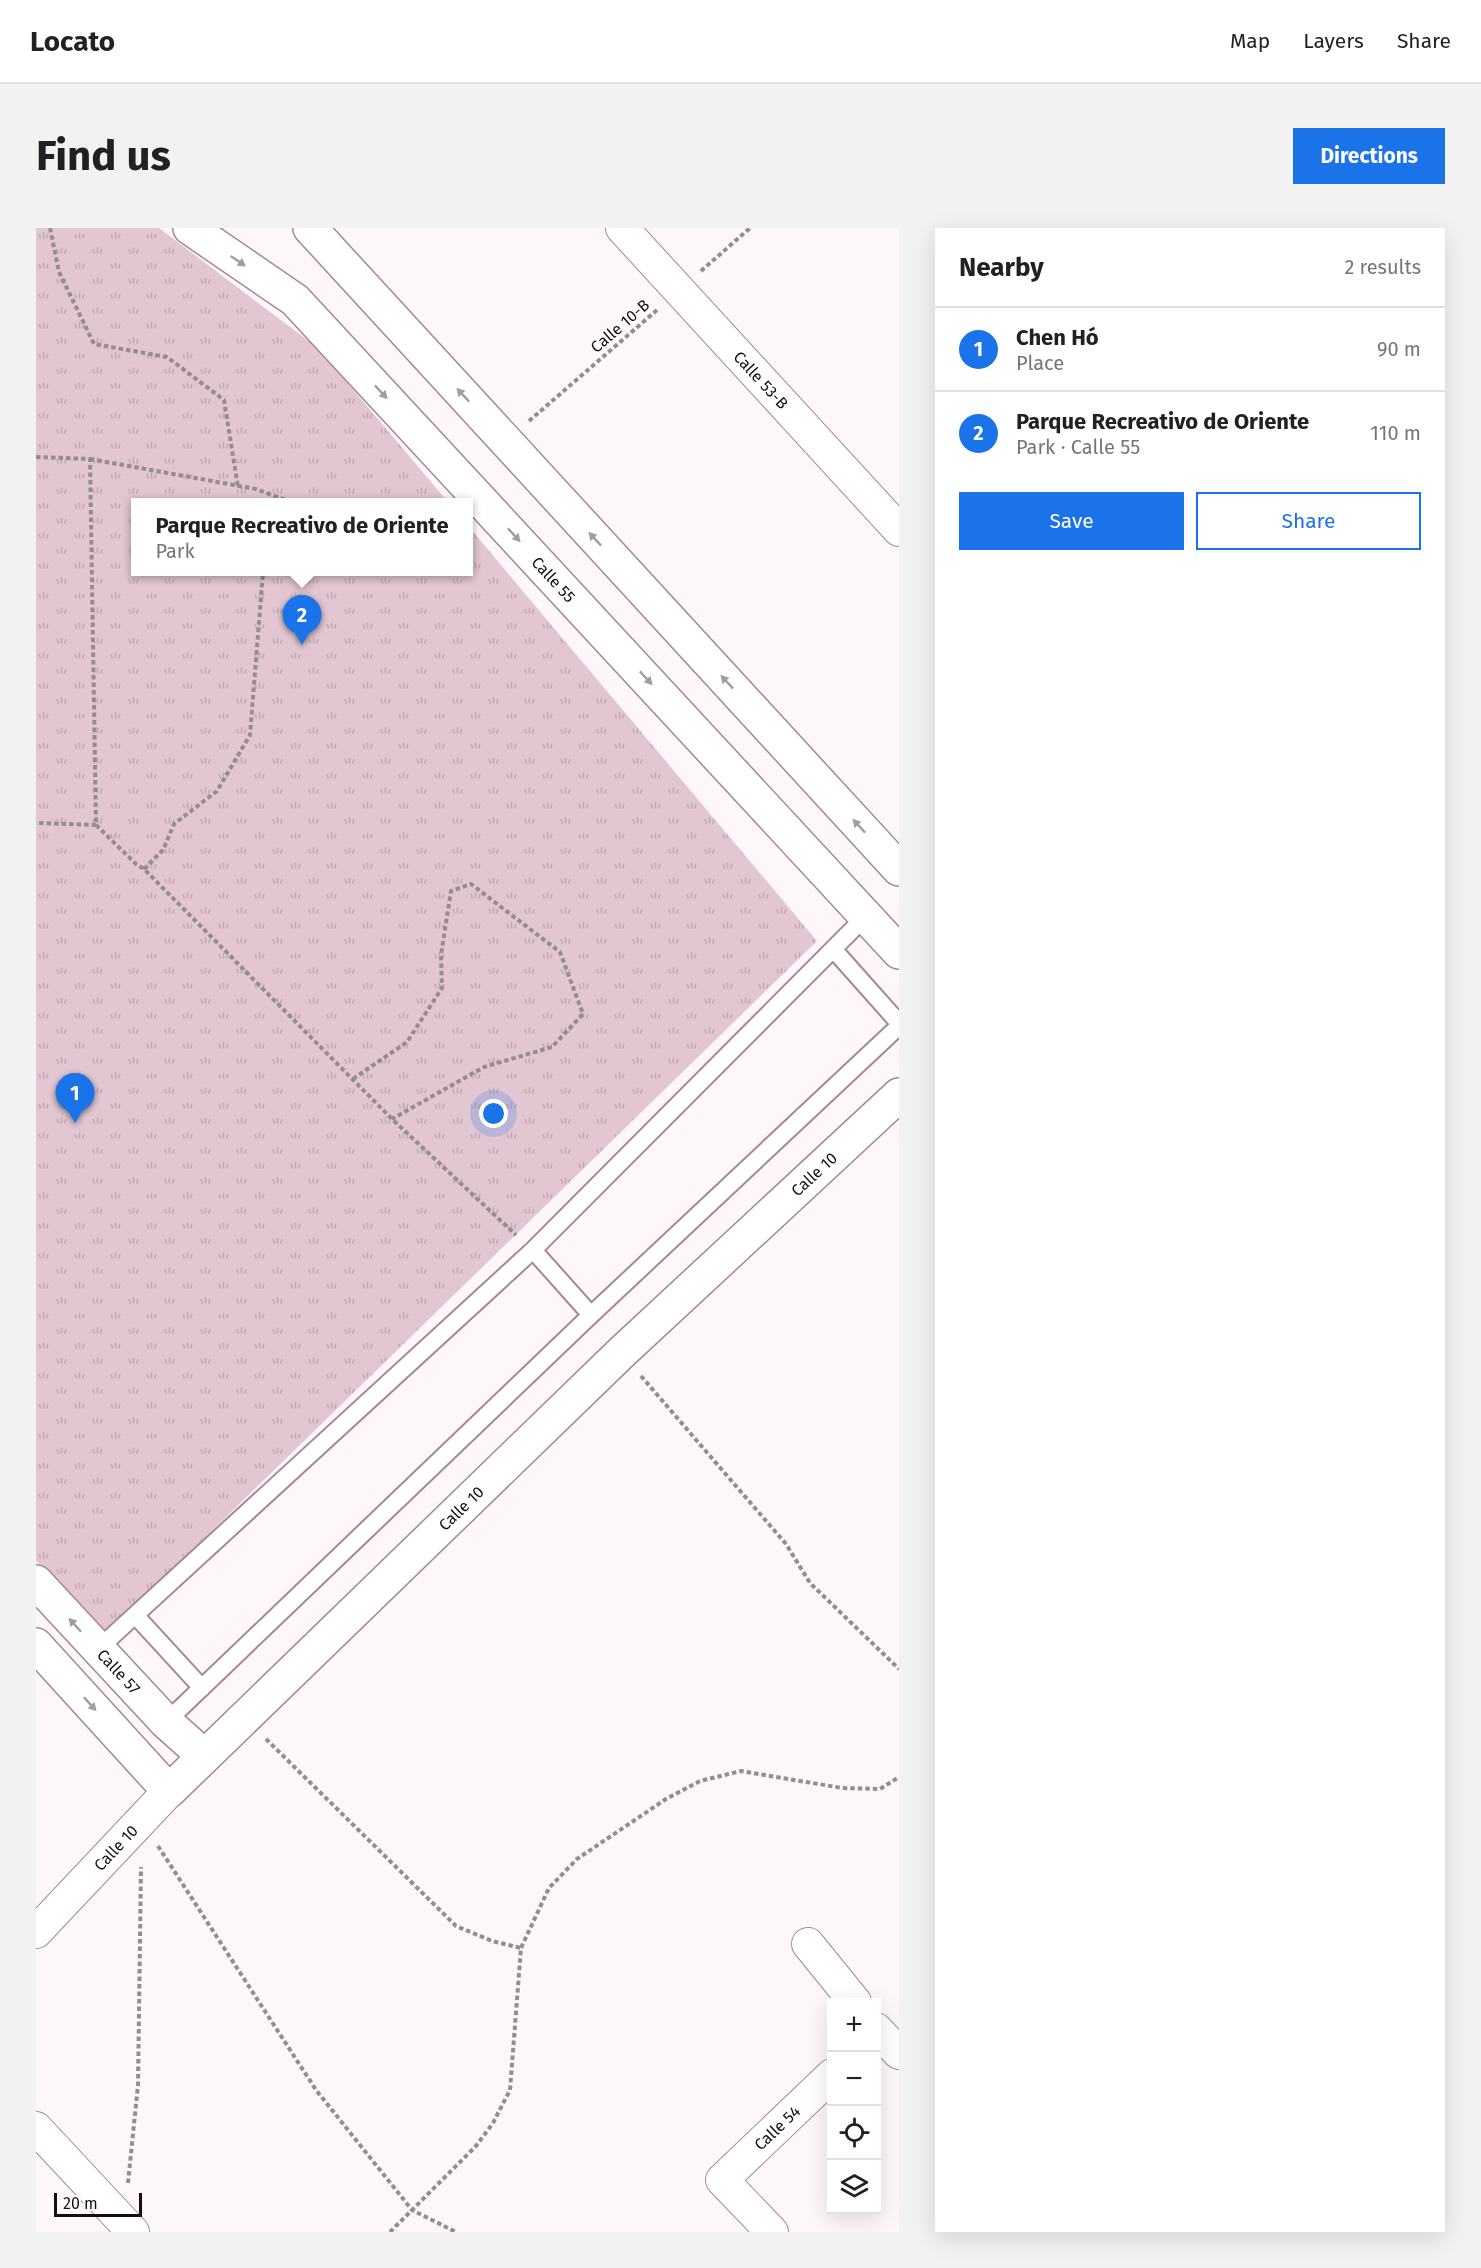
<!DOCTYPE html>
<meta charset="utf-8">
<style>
:root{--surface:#fff;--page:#f2f2f2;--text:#202124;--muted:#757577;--line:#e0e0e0;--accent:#1a73e8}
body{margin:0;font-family:"Fira Sans",sans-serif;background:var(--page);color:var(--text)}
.controls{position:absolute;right:18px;bottom:18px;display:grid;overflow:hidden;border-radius:0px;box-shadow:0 6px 24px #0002}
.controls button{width:54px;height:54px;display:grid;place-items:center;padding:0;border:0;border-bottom:2px solid var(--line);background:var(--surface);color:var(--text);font:30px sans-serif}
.scale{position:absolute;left:18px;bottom:15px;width:88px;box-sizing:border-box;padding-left:6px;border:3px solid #160c11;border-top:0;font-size:16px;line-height:21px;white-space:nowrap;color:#160c11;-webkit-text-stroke:4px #fff;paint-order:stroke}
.you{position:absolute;left:458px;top:886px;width:21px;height:21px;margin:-15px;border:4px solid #fff;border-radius:50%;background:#1a73e8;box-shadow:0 0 0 9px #1a73e833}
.badge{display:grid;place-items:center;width:39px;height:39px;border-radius:50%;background:var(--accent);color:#fff;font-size:20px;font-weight:700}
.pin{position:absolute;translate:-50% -50px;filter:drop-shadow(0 2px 3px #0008)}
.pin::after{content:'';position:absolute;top:32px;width:21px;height:18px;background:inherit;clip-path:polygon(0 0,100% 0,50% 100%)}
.popup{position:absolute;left:95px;top:270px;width:342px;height:78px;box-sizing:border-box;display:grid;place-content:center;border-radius:0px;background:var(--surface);filter:drop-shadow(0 2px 4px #0005);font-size:20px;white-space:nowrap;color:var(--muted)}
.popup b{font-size:22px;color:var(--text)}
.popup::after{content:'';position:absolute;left:50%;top:100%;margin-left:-12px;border:12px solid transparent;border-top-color:var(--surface)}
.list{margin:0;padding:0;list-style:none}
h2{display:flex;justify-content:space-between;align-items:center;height:78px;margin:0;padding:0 24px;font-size:26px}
h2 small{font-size:20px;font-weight:400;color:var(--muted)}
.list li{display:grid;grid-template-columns:39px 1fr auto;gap:18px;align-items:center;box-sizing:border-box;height:84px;padding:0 24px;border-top:2px solid var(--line)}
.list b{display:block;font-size:22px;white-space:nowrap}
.list p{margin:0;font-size:20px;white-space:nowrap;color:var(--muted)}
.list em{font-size:20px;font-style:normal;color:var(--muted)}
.actions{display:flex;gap:12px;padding:18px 24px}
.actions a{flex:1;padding:14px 0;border:2px solid var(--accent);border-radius:0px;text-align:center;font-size:21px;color:var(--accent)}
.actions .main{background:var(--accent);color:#fff}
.icon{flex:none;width:33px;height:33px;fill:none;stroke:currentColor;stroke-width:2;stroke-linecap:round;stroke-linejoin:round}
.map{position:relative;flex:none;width:863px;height:2004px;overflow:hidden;border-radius:0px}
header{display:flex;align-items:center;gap:36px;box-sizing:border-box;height:84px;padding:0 30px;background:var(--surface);border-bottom:2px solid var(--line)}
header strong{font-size:28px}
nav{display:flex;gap:33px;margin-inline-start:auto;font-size:21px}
.intro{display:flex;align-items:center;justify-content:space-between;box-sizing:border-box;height:144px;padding:0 36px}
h1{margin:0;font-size:42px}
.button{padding:15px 27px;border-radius:0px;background:var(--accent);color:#fff;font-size:21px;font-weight:700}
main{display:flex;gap:36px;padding:0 36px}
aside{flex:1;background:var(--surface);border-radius:0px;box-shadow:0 6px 24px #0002}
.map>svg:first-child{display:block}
.park{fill:url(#park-tufts)}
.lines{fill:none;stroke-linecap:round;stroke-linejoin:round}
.lane-casing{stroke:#a68795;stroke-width:20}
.street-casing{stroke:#a68795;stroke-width:34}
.secondary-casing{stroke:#a68795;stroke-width:36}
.path{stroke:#948c8f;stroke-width:4;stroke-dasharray:4.5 3;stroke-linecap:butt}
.lane{stroke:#fff;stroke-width:16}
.street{stroke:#fff;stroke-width:32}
.secondary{stroke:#fff;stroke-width:33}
.oneway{fill:#a29ea0}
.labels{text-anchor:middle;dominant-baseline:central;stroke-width:4.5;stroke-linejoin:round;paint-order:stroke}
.street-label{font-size:16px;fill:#160c11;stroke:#fff}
</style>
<header>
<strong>Locato</strong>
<nav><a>Map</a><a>Layers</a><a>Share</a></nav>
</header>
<div class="intro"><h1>Find us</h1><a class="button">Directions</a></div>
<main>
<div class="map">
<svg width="863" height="2004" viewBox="0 0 863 2004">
<defs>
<pattern id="park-tufts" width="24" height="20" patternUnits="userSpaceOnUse" patternTransform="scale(1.5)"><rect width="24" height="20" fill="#e2c6d2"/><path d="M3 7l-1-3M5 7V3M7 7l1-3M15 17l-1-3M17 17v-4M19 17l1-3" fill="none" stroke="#c1a9b3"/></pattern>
</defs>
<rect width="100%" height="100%" fill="#fef7fa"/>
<path class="park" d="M0,0H123L282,120L412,274H100V344H433V299L781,713L68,1408L0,1333Z"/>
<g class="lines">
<defs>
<path id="lane" d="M798,722L863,795
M497,1022L555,1087
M99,1387L166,1460
M61,1422L497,1022L831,687
M130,1494L555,1087L863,798"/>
<g id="street">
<path id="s1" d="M586,0L863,302"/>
<path id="s2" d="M0,1704L133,1563"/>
<path d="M772,1716L819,1774"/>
<path d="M840,1801L863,1825"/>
<path d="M0,1900L97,2004"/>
<path id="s3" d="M736,2004L686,1952L796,1847"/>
</g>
<g id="secondary">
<path id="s4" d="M154,0L259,72L863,724"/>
<path d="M274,0L863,641"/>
<path id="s5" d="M0,1354L130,1494L168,1528"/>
<path id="s6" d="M0,1417L133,1563L585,1125L863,867"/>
</g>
</defs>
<use href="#lane" class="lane-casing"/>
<use href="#street" class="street-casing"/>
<use href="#secondary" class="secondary-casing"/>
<path class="path" d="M14,0L23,44L58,116L131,129L188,172L202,259
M665,43L714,0
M493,193L621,82
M0,229L54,231L60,597L0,595
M54,231L220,261L255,274
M60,597L100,636L108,641L356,891L480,1007
M108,641L127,622L138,596L181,563L214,507L227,344
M317,851L371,814L406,760L405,727L415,663L435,656L524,724L547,786L516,819L448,839L356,891
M605,1148L750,1316L774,1355L863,1441
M230,1511L420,1698L456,1713L485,1720
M122,1618L280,1862L376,1982L420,2004
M92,1955L102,1857L105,1639
M354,2004L440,1918L457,1895L474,1862L485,1720L513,1660L541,1631L630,1571L664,1553L705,1543L806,1560L844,1561L863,1549"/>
<use href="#lane" class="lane"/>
<use href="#street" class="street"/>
<use href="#secondary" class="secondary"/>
</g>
<defs><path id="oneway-solid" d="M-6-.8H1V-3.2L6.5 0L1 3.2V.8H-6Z" transform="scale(1.5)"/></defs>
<g class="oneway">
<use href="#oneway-solid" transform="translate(202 33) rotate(34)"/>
<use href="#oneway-solid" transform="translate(345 164) rotate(47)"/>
<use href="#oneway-solid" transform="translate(427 167) rotate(-133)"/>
<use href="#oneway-solid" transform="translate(478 307) rotate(47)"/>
<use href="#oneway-solid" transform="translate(559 311) rotate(-133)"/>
<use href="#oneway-solid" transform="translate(610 450) rotate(47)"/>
<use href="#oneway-solid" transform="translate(691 454) rotate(-133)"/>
<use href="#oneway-solid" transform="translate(823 598) rotate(-133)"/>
<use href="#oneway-solid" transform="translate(39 1397) rotate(-132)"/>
<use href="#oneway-solid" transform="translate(54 1476) rotate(48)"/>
</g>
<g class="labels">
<g class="street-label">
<text transform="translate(584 98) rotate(-41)">Calle 10-B</text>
<text stroke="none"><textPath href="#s1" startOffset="206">Calle 53-B</textPath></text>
<text stroke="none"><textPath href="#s4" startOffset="508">Calle 55</textPath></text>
<text stroke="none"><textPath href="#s6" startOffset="1090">Calle 10</textPath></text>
<text stroke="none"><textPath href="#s6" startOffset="604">Calle 10</textPath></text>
<text stroke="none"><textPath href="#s5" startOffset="122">Calle 57</textPath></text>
<text stroke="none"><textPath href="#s2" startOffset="116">Calle 10</textPath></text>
<text stroke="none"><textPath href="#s3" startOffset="148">Calle 54</textPath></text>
</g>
</g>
</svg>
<div class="controls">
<button>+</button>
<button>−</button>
<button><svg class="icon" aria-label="locate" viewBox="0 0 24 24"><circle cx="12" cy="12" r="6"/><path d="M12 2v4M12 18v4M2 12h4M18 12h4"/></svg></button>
<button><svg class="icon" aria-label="layers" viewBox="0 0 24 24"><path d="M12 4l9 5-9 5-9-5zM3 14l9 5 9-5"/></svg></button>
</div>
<div class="scale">20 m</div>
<div class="you"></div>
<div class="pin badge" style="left:39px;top:895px">1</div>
<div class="pin badge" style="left:266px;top:417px">2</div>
<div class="popup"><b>Parque Recreativo de Oriente</b>Park</div>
</div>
<aside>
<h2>Nearby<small>2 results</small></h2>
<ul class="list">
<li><span class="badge">1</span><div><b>Chen Hó</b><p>Place</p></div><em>90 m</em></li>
<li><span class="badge">2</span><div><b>Parque Recreativo de Oriente</b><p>Park · Calle 55</p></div><em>110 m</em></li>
</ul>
<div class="actions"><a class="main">Save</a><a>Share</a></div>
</aside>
</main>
